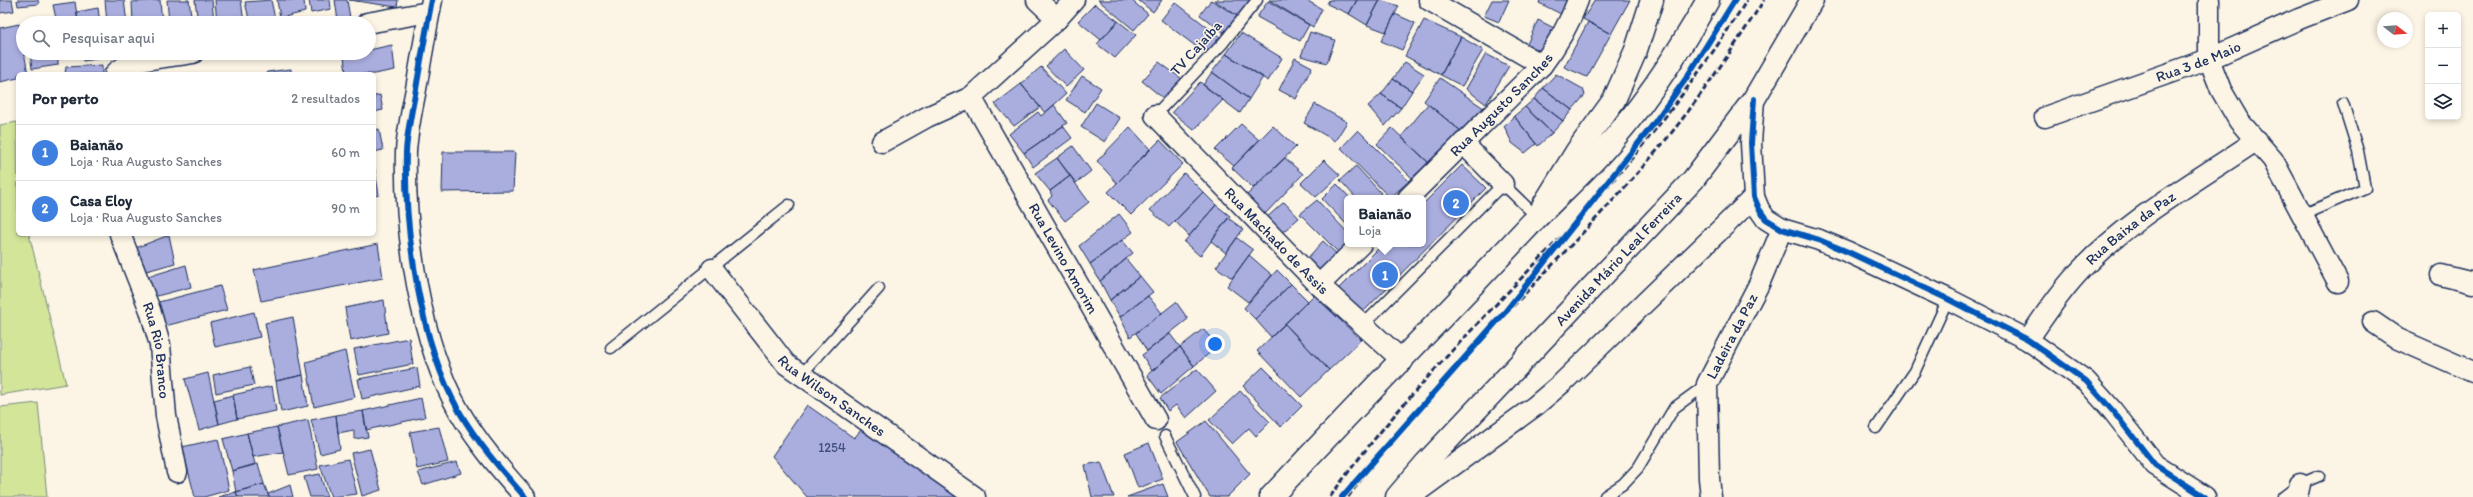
<!DOCTYPE html>
<html lang="pt">
<meta charset="utf-8">
<style>
:root{--surface:#fff;--page:#f6f6f7;--text:#1f2937;--muted:#747a83;--line:#e0e1e3;--accent:#d1495b}
body{margin:0;font-family:Itim,sans-serif;background:var(--page);color:var(--text)}
.controls{position:absolute;right:12px;top:12px;display:grid;overflow:hidden;border-radius:6px;box-shadow:0 2px 6px #0003}
.controls button{width:36px;height:36px;display:grid;place-items:center;padding:0;border:0;border-bottom:1px solid var(--line);background:var(--surface);color:var(--text);font:20px sans-serif}
.compass{position:absolute;left:2377px;top:12px;width:36px;height:36px;border-radius:50%;background:var(--surface);box-shadow:0 2px 6px #0003;rotate:107deg}
.you{position:absolute;left:1215px;top:344px;width:14px;height:14px;margin:-10px;border:3px solid #fff;border-radius:50%;background:#1a73e8;box-shadow:0 0 0 6px #1a73e833}
.badge{display:grid;place-items:center;width:26px;height:26px;border-radius:50%;background:var(--accent);color:#fff;font-size:13px;font-weight:700}
.pin{position:absolute;translate:-50% -50%;border:2px solid #fff;box-shadow:0 1px 4px #0006}
.popup{position:absolute;left:1344px;top:195px;width:82px;height:52px;box-sizing:border-box;display:grid;place-content:center;border-radius:6px;background:var(--surface);filter:drop-shadow(0 1px 3px #0005);font-size:13px;white-space:nowrap;color:var(--muted)}
.popup b{font-size:15px;color:var(--text)}
.popup::after{content:'';position:absolute;left:50%;top:100%;margin-left:-8px;border:8px solid transparent;border-top-color:var(--surface)}
.list{margin:0;padding:0;list-style:none}
h2{display:flex;justify-content:space-between;align-items:center;height:52px;margin:0;padding:0 16px;font-size:17px}
h2 small{font-size:13px;font-weight:400;color:var(--muted)}
.list li{display:grid;grid-template-columns:26px 1fr auto;gap:12px;align-items:center;box-sizing:border-box;height:56px;padding:0 16px;border-top:1px solid var(--line)}
.list b{display:block;font-size:15px;white-space:nowrap}
.list p{margin:0;font-size:13px;white-space:nowrap;color:var(--muted)}
.list em{font-size:13px;font-style:normal;color:var(--muted)}
.icon{flex:none;width:22px;height:22px;fill:none;stroke:currentColor;stroke-width:2;stroke-linecap:round;stroke-linejoin:round}
.map{position:relative;flex:none;width:2473px;height:497px;overflow:hidden}
.search{position:absolute;background:var(--surface);box-shadow:0 2px 6px #0003;left:16px;top:16px;width:360px;height:44px;display:flex;align-items:center;gap:10px;box-sizing:border-box;padding:0 14px;border-radius:22px;color:var(--muted);font-size:15px}
.panel{position:absolute;background:var(--surface);box-shadow:0 2px 6px #0003;left:16px;top:72px;width:360px;height:164px;border-radius:6px}
.map>svg:first-child{display:block}
.green{fill:#d3e599;stroke:#778a7c}
.building{fill:#aaaedf;stroke:#1b2f5e}
.lines{fill:none;stroke-linecap:round;stroke-linejoin:round}
.service-casing{stroke:#1b2f5e;stroke-width:13}
.minor-casing{stroke:#1b2f5e;stroke-width:23}
.secondary-casing{stroke:#1b2f5e;stroke-width:25}
.trunk-casing{stroke:#1b2f5e;stroke-width:25}
.service{stroke:#fcf5e5;stroke-width:10}
.minor{stroke:#fcf5e5;stroke-width:20}
.secondary{stroke:#fcf5e5;stroke-width:22}
.trunk{stroke:#fcf5e5;stroke-width:22}
.rail{stroke:#1b2f5e;stroke-width:3;stroke-dasharray:6 3;stroke-linecap:butt}
.cycleway-casing{stroke:#fcf5e5;stroke-width:8}
.cycleway{stroke:#0057b8;stroke-width:6}
.labels{text-anchor:middle;dominant-baseline:central;stroke-width:3;stroke-linejoin:round;paint-order:stroke}
.number-label{font-size:13px;fill:#3f4f7e}
.street-label{font-size:15px;fill:#1b2f5e;stroke:#fcf5e5}
</style>
<div class="map">
<svg width="2473" height="497" viewBox="0 0 2473 497">
<rect width="100%" height="100%" fill="#fcf5e5"/>
<filter id="ink" filterUnits="userSpaceOnUse"><feTurbulence type="fractalNoise" baseFrequency=".025" numOctaves="2"/><feDisplacementMap in="SourceGraphic" scale="8" xChannelSelector="R" yChannelSelector="G"/><feConvolveMatrix kernelMatrix="1 2 1 2 8 2 1 2 1" color-interpolation-filters="sRGB"/></filter>
<g filter="url(#ink)">
<path class="green" d="M17,122L18,234H29L66,384L0,395V125Z
M38,403L47,497H0V407Z"/>
<path class="building" d="M0,0H12L14,11L0,13Z
M17,0H38L39,4L18,6Z
M105,0H124L127,23H107Z
M160,0L162,23H133L132,2Z
M167,0H189L192,23H169Z
M195,0H212L214,23H198Z
M215,0H241L244,23H217Z
M271,0L275,19L250,23L245,2Z
M277,0H304L305,12L280,18Z
M309,0H330L331,9L311,13Z
M335,0H347L350,18L338,21Z
M349,0H398L397,7Z
M1098,0H1131L1148,14L1134,30Z
M1138,0H1162L1153,12Z
M1211,0L1239,17L1226,34L1200,15Z
M1214,0H1251L1239,17Z
M1269,0H1306L1322,9L1313,27Z
M1329,0H1357L1349,14L1327,4Z
M1357,0H1380L1367,25L1349,14Z
M1380,0L1399,6L1386,32L1367,25Z
M1492,0H1509L1499,22L1484,16Z
M1540,0H1568L1563,15L1539,3Z
M1595,0H1630L1611,34L1583,19Z
M1268,1L1309,25L1300,41L1257,17Z
M75,2L78,22L57,23L53,5Z
M1175,2L1220,37L1206,54L1161,20Z
M1095,4L1118,21L1101,40L1078,21Z
M98,8L100,23H78L77,12Z
M1395,14L1415,23L1402,50L1381,41Z
M1424,20L1461,37L1441,75L1405,56Z
M1538,20L1554,28L1542,52L1527,44Z
M1118,21L1136,35L1115,58L1097,44Z
M1588,22L1611,34L1587,77L1564,67Z
M19,24L28,74H18V78L0,82V28Z
M1310,32L1335,40L1327,63L1301,56Z
M1241,33L1282,58L1268,81L1226,54Z
M1461,37L1483,50L1462,86L1441,75Z
M392,45L395,70L374,74H346L344,56L369,53V50Z
M1064,49L1084,70L1066,87L1046,66Z
M30,53H58V65L32,69Z
M82,53H103V58L83,61Z
M1226,54L1263,77L1249,99L1212,72Z
M1486,54L1509,66L1486,104L1466,89Z
M1295,58L1312,67L1296,99L1279,90Z
M1159,62L1182,79L1164,99L1142,81Z
M1405,62L1424,74L1412,91L1393,79Z
M102,65V74H65L66,67Z
M1041,67L1066,94L1045,113L1021,84Z
M291,69V74H268L267,72Z
M1212,72L1249,99L1240,113L1203,85Z
M1556,74L1583,89L1585,95L1572,110L1543,88Z
M1082,76L1101,88L1085,112L1066,100Z
M1440,78L1485,109L1462,132L1424,101Z
M1393,79L1412,91L1401,108L1381,94Z
M1200,82L1223,100L1194,130L1172,112Z
M1021,84L1040,107L1014,126L995,104Z
M1543,88L1572,110L1563,121L1534,99Z
M1381,94L1401,108L1385,126L1368,106Z
M380,95L383,110L374,112V96Z
M1534,99L1563,121L1552,133L1525,107Z
M1096,103L1120,118L1105,142L1081,127Z
M1315,104L1347,122L1335,141L1304,123Z
M1428,104L1462,132L1429,163L1401,137Z
M1054,105L1067,123L1024,153L1009,134L1038,112L1041,116Z
M1525,107L1552,133L1538,146L1514,116Z
M1514,116L1536,144L1525,153L1512,143L1504,126Z
M1241,124L1259,140L1234,166L1215,150Z
M1063,126L1072,138L1033,167L1024,153Z
M1273,126L1296,147L1253,188L1232,168Z
M1130,127L1150,149L1117,183L1097,161Z
M1392,128L1429,163L1412,178L1377,144Z
M379,129L383,150L374,152V130Z
M1358,130L1409,181L1390,198L1341,148Z
M1160,140L1183,164L1131,215L1108,192Z
M1073,146L1091,171L1076,183L1057,158Z
M443,152H515L513,191L442,192Z
M1057,158L1070,176L1050,191L1035,173Z
M1285,158L1303,174L1265,214L1246,196Z
M1324,160L1340,175L1316,197L1301,183Z
M374,164L379,195L374,196Z
M1462,165L1486,188L1360,315L1336,291L1383,244H1423V204Z
M1356,166L1381,193L1375,198H1356L1340,180Z
M1184,173L1203,192L1169,227L1150,210Z
M1070,176L1089,202L1065,221L1048,200L1052,196L1050,191Z
M1337,184L1350,198H1347V225L1322,199Z
M1203,192L1216,205L1189,236L1175,221Z
M1317,200L1347,232V244L1339,253L1300,214Z
M1284,202L1299,218L1278,236L1263,221Z
M1216,205L1230,216L1200,256L1184,242Z
M1119,214L1133,232L1090,264L1079,246Z
M1228,218L1243,229L1226,253L1211,241Z
M169,235L175,263L143,272L133,249Z
M1237,238L1253,250L1232,278L1216,267Z
M1122,240L1133,253L1100,281L1090,264Z
M1323,241L1338,255L1318,276L1304,262Z
M378,244L383,278L261,301L254,270Z
M1249,255L1272,275L1248,302L1227,286Z
M1126,259L1140,276L1110,300L1100,281Z
M186,265L191,287L153,297L147,277Z
M1277,270L1291,284L1255,319L1244,308Z
M1140,276L1153,292L1120,317L1110,300Z
M1291,284L1308,301L1271,337L1255,319Z
M220,286L227,310L161,327L155,303Z
M1314,295L1361,340L1329,370L1285,324Z
M1148,296L1162,313L1130,337L1120,317Z
M384,300L388,333L350,341L345,308Z
M1176,302L1188,319L1147,351L1136,333Z
M254,312L260,337L215,347L210,323Z
M293,317L303,375L276,381L265,323Z
M1285,324L1329,370L1301,397L1257,351Z
M1203,329L1218,346L1194,366L1180,347Z
M1170,334L1180,347L1152,371L1142,355Z
M409,338L413,364L359,375L354,349Z
M1180,347L1194,366L1161,394L1147,375Z
M345,351L355,397L314,407L306,362Z
M250,367L254,385L216,393L213,375Z
M1263,367L1302,406L1281,427L1243,386Z
M417,368L420,386L362,399L358,379Z
M1197,369L1216,391L1186,418L1176,405L1168,411L1160,398Z
M208,373L219,424L199,430L185,379Z
M303,375L308,406L281,412L276,381Z
M272,386L276,411L237,419L233,395Z
M1240,391L1270,422L1256,436L1249,428L1232,444L1209,420Z
M233,395L237,419L219,424L214,400Z
M421,398L425,417L366,430L363,411Z
M807,405L854,438L861,430L961,497H807L772,456Z
M363,411L368,437L354,439V430L338,433L336,415Z
M336,415L340,449L320,454L311,420Z
M308,420L318,469L289,475L277,427Z
M1206,421L1250,474L1227,497H1210L1177,442Z
M277,427L283,452L253,457L247,433Z
M439,427L448,462L417,469L410,432Z
M247,433L255,464L232,471L223,439Z
M218,439L229,490L204,497H195L182,447Z
M1149,443L1163,479L1138,488L1125,453Z
M370,449L381,490L362,496L351,453Z
M348,459L357,494L331,497L320,465Z
M457,462L461,473L423,485L418,472Z
M1101,462L1114,497H1092L1085,465Z
M258,464L264,484L236,492L232,471Z
M320,474L327,497H310L304,477Z
M264,484L269,497H238L236,492Z
M1163,484L1168,497H1127Z
M290,485L293,497H269L268,494Z
M236,492L238,497H218Z"/>
<g class="lines">
<defs>
<path id="service" d="M1155,115L1223,43L1257,0
M2302,215L2365,188L2358,151L2343,103
M1363,325L1503,184L1537,217
M611,348L789,205
M801,375L879,288
M1876,428L1915,371L1948,299
M1165,436L1195,497
M1605,496L1623,484L1638,468L1674,408L1707,384
M2283,497L2300,484L2319,476"/>
<g id="minor">
<path d="M432,0C426,30 421,60 416,89C412,110 407,132 406,152C404,230 420,343 459,411C477,442 501,470 525,497"/>
<path d="M1037,0L1057,19"/>
<path d="M1429,0L1542,65"/>
<path d="M2209,0V59L2221,90L2239,121L2273,160L2338,282"/>
<path d="M367,23L429,12"/>
<path d="M115,74C128,58 173,57 193,53"/>
<path id="s1" d="M971,97L1156,420"/>
<path d="M1754,99L1751,143L1754,197L1759,209L1766,219L1782,229L1819,240L1848,252L1948,299L2028,340L2086,381L2112,410L2155,465L2205,497"/>
<path id="s2" d="M1155,115L1319,285L1403,361"/>
<path id="s3" d="M2045,117L2209,59L2299,19L2348,0"/>
<path d="M882,142L927,117L971,97L1057,19L1074,0"/>
<path d="M1463,143L1503,184"/>
<path id="s4" d="M1408,198L1542,65C1558,44 1569,25 1578,0"/>
<path id="s5" d="M120,234L150,310L160,345L166,416L177,472"/>
<path id="s6" d="M712,269L786,364L975,497"/>
<path d="M2441,275L2473,283"/>
<path d="M1319,285L1361,244"/>
<path d="M2373,322L2398,339L2473,372"/>
<path id="s7" d="M2028,340C2043,317 2058,295 2077,274C2125,221 2197,181 2257,140"/>
<path d="M1410,497L1535,406L1562,383L1754,197"/>
<path id="s8" d="M1711,497L1709,478L1707,384L1759,284L1782,229"/>
<path d="M2297,497L2300,484"/>
</g>
<path id="secondary" d="M1543,206L1577,151L1614,100L1636,50L1652,0"/>
<g id="trunk">
<path d="M1271,497C1354,407 1440,321 1524,231C1549,204 1576,180 1601,153C1643,108 1678,53 1708,0"/>
<path id="s9" d="M1397,497L1426,463L1693,180L1754,99L1812,0"/>
</g>
</defs>
<use href="#service" class="service-casing"/>
<use href="#minor" class="minor-casing"/>
<use href="#secondary" class="secondary-casing"/>
<use href="#trunk" class="trunk-casing"/>
<use href="#service" class="service"/>
<use href="#minor" class="minor"/>
<use href="#secondary" class="secondary"/>
<use href="#trunk" class="trunk"/>
<path class="rail" d="M1330,497C1403,395 1494,308 1580,217C1643,149 1698,78 1747,0
M1348,497C1439,373 1554,270 1654,154C1695,106 1730,53 1764,0"/>
<defs>
<path id="cycleway" d="M432,0C426,30 421,60 416,89C412,110 407,132 406,152C404,230 420,343 459,411C477,442 501,470 525,497
M1754,99L1751,143L1754,197L1759,209L1766,219L1782,229L1819,240L1848,252L1948,299L2028,340L2086,381L2112,410L2155,465L2205,497
M1342,497L1505,312L1652,126L1685,80L1735,0"/>
</defs>
<use href="#cycleway" class="cycleway-casing"/>
<use href="#cycleway" class="cycleway"/>
</g>
</g>
<g class="labels">
<g class="number-label">
<text x="832" y="447">1254</text>
</g>
<g class="street-label">
<text transform="translate(1196 48) rotate(-48)">TV Cajaíba</text>
<text stroke="none"><textPath href="#s3" startOffset="163">Rua 3 de Maio</textPath></text>
<text stroke="none"><textPath href="#s4" startOffset="132">Rua Augusto Sanches</textPath></text>
<text stroke="none"><textPath href="#s7" startOffset="153">Rua Baixa da Paz</textPath></text>
<text stroke="none"><textPath href="#s2" startOffset="175">Rua Machado de Assis</textPath></text>
<text stroke="none"><textPath href="#s1" startOffset="186">Rua Levino Amorim</textPath></text>
<text stroke="none"><textPath href="#s9" startOffset="325">Avenida Mário Leal Ferreira</textPath></text>
<text stroke="none"><textPath href="#s8" startOffset="167">Ladeira da Paz</textPath></text>
<text stroke="none"><textPath href="#s5" startOffset="123">Rua Rio Branco</textPath></text>
<text stroke="none"><textPath href="#s6" startOffset="176">Rua Wilson Sanches</textPath></text>
</g>
</g>
</svg>
<div class="controls">
<button>+</button>
<button>−</button>
<button><svg class="icon" aria-label="layers" viewBox="0 0 24 24"><path d="M12 4l9 5-9 5-9-5zM3 14l9 5 9-5"/></svg></button>
</div>
<svg class="compass" viewBox="-18 -18 36 36"><path d="M0-13l5 13h-10z" fill="#e53935"/><path d="M0 13l5-13h-10z" fill="#747a83"/></svg>
<div class="you"></div>
<div class="pin badge" style="left:1385px;top:275px;background:#3f7fe0">1</div>
<div class="popup"><b>Baianão</b>Loja</div>
<div class="pin badge" style="left:1456px;top:203px;background:#3f7fe0">2</div>
<div class="search"><svg class="icon" aria-label="search" viewBox="0 0 24 24"><circle cx="10" cy="10" r="6"/><path d="M15 15l6 6"/></svg>Pesquisar aqui</div>
<section class="panel">
<h2>Por perto<small>2 resultados</small></h2>
<ul class="list">
<li><span class="badge" style="background:#3f7fe0">1</span><div><b>Baianão</b><p>Loja · Rua Augusto Sanches</p></div><em>60 m</em></li>
<li><span class="badge" style="background:#3f7fe0">2</span><div><b>Casa Eloy</b><p>Loja · Rua Augusto Sanches</p></div><em>90 m</em></li>
</ul>
</section>
</div>
